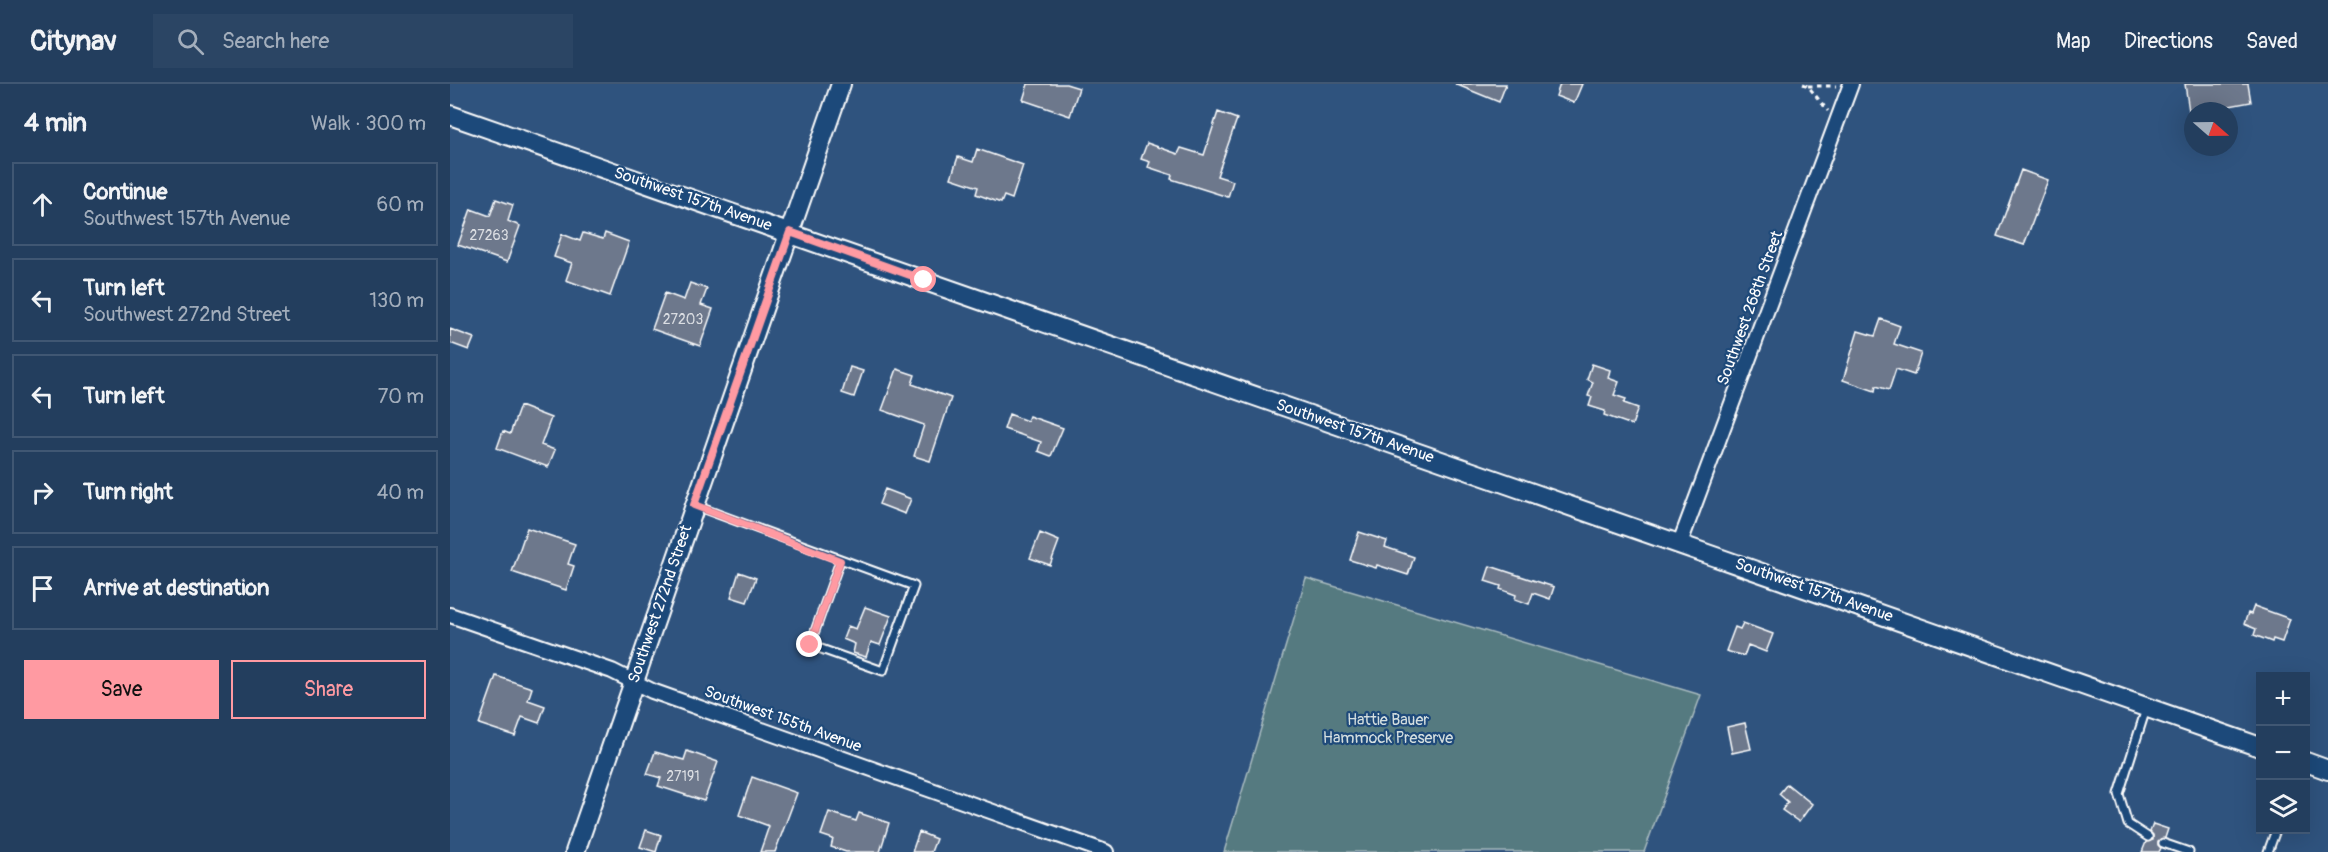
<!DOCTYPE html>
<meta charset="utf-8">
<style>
:root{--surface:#233e5e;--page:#2b4564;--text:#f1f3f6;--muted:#a3aebc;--line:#405773;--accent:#ff9aa2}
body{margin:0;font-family:Pangolin,sans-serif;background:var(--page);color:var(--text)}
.controls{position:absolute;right:18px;bottom:18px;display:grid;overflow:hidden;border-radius:0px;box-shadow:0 6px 24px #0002}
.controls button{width:54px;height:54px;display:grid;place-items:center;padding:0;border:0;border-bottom:2px solid var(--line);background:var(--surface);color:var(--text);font:30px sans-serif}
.compass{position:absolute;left:1734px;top:18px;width:54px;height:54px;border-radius:50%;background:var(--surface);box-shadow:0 6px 24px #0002;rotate:110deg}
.stop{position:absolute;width:18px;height:18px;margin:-14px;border:4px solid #ff9aa2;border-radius:50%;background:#fff}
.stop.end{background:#ff9aa2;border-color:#fff;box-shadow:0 2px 6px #0008}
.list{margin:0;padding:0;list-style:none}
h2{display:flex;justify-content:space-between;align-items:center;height:78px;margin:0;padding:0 24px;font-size:26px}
h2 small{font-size:20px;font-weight:400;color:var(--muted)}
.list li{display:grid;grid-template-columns:39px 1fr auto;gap:18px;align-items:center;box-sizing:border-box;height:84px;margin:0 12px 12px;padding:0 12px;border:2px solid var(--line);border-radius:0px}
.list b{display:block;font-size:22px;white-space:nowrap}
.list p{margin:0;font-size:20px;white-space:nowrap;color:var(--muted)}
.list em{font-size:20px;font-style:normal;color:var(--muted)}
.actions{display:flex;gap:12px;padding:18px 24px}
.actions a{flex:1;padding:14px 0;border:2px solid var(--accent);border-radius:0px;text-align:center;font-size:21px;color:var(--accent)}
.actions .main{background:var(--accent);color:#111}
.icon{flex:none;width:33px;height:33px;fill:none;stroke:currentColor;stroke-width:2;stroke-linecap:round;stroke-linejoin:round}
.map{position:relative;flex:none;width:1878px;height:768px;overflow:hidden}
header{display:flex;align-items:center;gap:36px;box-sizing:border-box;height:84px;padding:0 30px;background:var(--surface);border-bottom:2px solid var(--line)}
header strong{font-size:28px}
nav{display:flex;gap:33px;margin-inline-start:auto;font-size:21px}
.search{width:420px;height:54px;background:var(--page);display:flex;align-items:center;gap:15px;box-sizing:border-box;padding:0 21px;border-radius:0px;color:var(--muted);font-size:22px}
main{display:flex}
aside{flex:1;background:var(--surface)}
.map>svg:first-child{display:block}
.green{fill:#557a80;stroke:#aabcc0;stroke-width:1.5}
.building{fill:#6d788c;stroke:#fff;stroke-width:1.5}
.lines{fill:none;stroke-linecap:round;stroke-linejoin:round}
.service-casing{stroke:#fff;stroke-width:11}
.minor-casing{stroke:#fff;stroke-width:18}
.tertiary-casing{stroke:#fff;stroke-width:22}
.path{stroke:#fff;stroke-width:3;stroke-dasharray:4.5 4.5;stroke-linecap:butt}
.service{stroke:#1f4a7a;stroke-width:7}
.minor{stroke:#1f4a7a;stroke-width:14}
.tertiary{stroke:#1f4a7a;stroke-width:18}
.route{stroke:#ff9aa2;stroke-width:8}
.labels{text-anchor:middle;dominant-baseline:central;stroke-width:4.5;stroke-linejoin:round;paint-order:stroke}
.number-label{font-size:14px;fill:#dadde2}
.street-label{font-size:16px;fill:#fff;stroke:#1f4a7a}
.park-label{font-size:16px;fill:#d4dedf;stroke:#1f4a7a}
</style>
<header>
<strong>Citynav</strong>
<div class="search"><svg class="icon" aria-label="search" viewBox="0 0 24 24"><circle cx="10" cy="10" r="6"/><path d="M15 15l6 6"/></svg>Search here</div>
<nav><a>Map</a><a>Directions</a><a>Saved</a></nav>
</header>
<main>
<aside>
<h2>4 min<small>Walk · 300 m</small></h2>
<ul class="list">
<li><svg class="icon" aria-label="ahead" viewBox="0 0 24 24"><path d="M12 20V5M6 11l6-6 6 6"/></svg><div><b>Continue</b><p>Southwest 157th Avenue</p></div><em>60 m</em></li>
<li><svg class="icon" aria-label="left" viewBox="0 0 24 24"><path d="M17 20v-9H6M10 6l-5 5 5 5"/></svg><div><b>Turn left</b><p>Southwest 272nd Street</p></div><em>130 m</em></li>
<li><svg class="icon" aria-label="left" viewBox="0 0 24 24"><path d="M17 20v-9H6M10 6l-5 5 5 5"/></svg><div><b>Turn left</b></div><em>70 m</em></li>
<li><svg class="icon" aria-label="right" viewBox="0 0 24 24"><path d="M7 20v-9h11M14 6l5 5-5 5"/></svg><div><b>Turn right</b></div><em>40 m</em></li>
<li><svg class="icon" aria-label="arrive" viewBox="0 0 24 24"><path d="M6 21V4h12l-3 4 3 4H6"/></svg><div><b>Arrive at destination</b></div></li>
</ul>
<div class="actions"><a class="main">Save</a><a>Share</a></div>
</aside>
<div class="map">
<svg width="1878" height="768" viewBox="0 0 1878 768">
<rect width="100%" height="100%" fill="#2f537e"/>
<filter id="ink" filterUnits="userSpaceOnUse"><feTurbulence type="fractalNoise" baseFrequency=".0167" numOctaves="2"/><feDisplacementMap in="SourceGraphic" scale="12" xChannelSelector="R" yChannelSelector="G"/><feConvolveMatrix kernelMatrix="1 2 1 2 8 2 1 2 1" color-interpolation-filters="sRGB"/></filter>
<g filter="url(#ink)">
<path class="green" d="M856,494L1251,611L1194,768H774Z"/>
<path class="building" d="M578,0H616L629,4L620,32L573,16Z
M1005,0H1056L1049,18Z
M1110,0H1132L1124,19L1106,12Z
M1735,0H1798L1801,18L1753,27H1739Z
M768,28L787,35L767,92L783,97L778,113L721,95L722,91L698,83L700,78L691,75L697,59L728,70L731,64L754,71Z
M527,65L573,81L562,115L554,112L551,119L526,110L528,103L501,94L508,73L523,78Z
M1571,86L1598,96L1574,161L1547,152Z
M46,115L63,121L58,137L70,142L57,178L8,161L21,125L40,132Z
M133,149L153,155L155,149L179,158L160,212L116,196L122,179L104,173L112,150L130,157Z
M240,199L257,205L251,221L263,225L250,262L202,245L215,209L234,216Z
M1431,235L1450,242L1444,260L1471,269L1464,291L1446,285L1439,306L1426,302L1425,307L1393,296L1408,247L1425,252Z
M0,245L24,254L19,266L0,259Z
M1142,280L1160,286L1158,294L1169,298L1164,311L1176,315L1174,319L1188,324L1182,341L1154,331L1155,327L1139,322L1142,313L1138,312L1143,298L1137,295Z
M400,283L413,287L404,313L392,309Z
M447,285L465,291L462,300L501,314L480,377L464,372L474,341L432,326Z
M70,322L101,334L91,361L105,366L98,383L47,364L53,347L60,350Z
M559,330L577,337L579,332L613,344L601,372L588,367L591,358L554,345Z
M435,405L461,415L455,430L429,420Z
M77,444L125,460L118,480L124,482L116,506L62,488Z
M909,448L937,457L935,463L964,473L958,491L927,481L926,484L900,476Z
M590,449L609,457L600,481L580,474Z
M1040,482L1104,503L1100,515L1083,509L1079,520L1065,515L1066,511L1050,505L1051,502L1035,497Z
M289,488L306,494L297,518L281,513Z
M1804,522L1840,535L1832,558L1823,555L1822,558L1804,551L1806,545L1794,540L1798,529L1801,530Z
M415,523L441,532L430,561L421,558L416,573L403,569L405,560L393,555L398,542L406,545Z
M1293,539L1323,550L1316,568L1298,561L1294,572L1276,567L1285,543L1290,545Z
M46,592L82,604L78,616L95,622L89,639L72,633L65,652L29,640Z
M1295,639L1301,665L1282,669L1277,643Z
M237,667L268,678L254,717L208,702L211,694L197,690L205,668L234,676Z
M302,693L347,709L325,768H310L319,742L289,731Z
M1337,700L1362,720L1349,738L1332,726L1338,718L1329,710Z
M379,728L406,737L409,729L439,739L430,768H396L381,763L383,755L371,751Z
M1703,740L1718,745L1715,754L1708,757V761L1711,764L1709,768H1692L1696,758L1703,756V751L1700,748Z
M196,746L211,751L206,768L190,763Z
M469,748L486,755L481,768H462Z"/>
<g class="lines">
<defs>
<path id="service" d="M246,422L464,502L433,587L360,561L390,477
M1696,625L1669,710L1678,740L1698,753
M1713,759L1739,768
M1818,768L1826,746"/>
<path id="minor" d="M1230,459L1401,0
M0,531L162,587L202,607L656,768"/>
<path id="tertiary" d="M0,31L1810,663
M1856,678L1878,686
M125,768L391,0"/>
</defs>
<use href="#service" class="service-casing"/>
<use href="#minor" class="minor-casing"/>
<use href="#tertiary" class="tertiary-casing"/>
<path class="path" d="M1353,0L1358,2L1378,27
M1358,2H1386"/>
<use href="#service" class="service"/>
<use href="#minor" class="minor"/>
<use href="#tertiary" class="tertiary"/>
</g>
</g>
<g class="lines" filter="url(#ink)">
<path class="route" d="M360,561L390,477L244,421L340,148L474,196"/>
</g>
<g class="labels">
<g class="number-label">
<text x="39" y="151">27263</text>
<text x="233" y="235">27203</text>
<text x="233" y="692">27191</text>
</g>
<g class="street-label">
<text transform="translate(243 115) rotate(19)">Southwest 157th Avenue</text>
<text transform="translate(1300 224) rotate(-70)">Southwest 268th Street</text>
<text transform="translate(905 347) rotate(19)">Southwest 157th Avenue</text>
<text transform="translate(1364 506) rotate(19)">Southwest 157th Avenue</text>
<text transform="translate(210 520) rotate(-71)">Southwest 272nd Street</text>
<text transform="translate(333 635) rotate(20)">Southwest 155th Avenue</text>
</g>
<g class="park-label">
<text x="938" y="636">Hattie Bauer<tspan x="938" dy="18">Hammock Preserve</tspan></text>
</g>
</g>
</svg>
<div class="controls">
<button>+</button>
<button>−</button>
<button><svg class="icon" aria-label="layers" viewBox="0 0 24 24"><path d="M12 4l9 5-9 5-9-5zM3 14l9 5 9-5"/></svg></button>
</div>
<svg class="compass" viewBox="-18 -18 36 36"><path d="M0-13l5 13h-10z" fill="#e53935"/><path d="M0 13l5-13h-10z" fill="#a3aebc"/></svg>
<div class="stop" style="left:474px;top:196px"></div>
<div class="stop end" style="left:360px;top:561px"></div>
</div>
</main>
